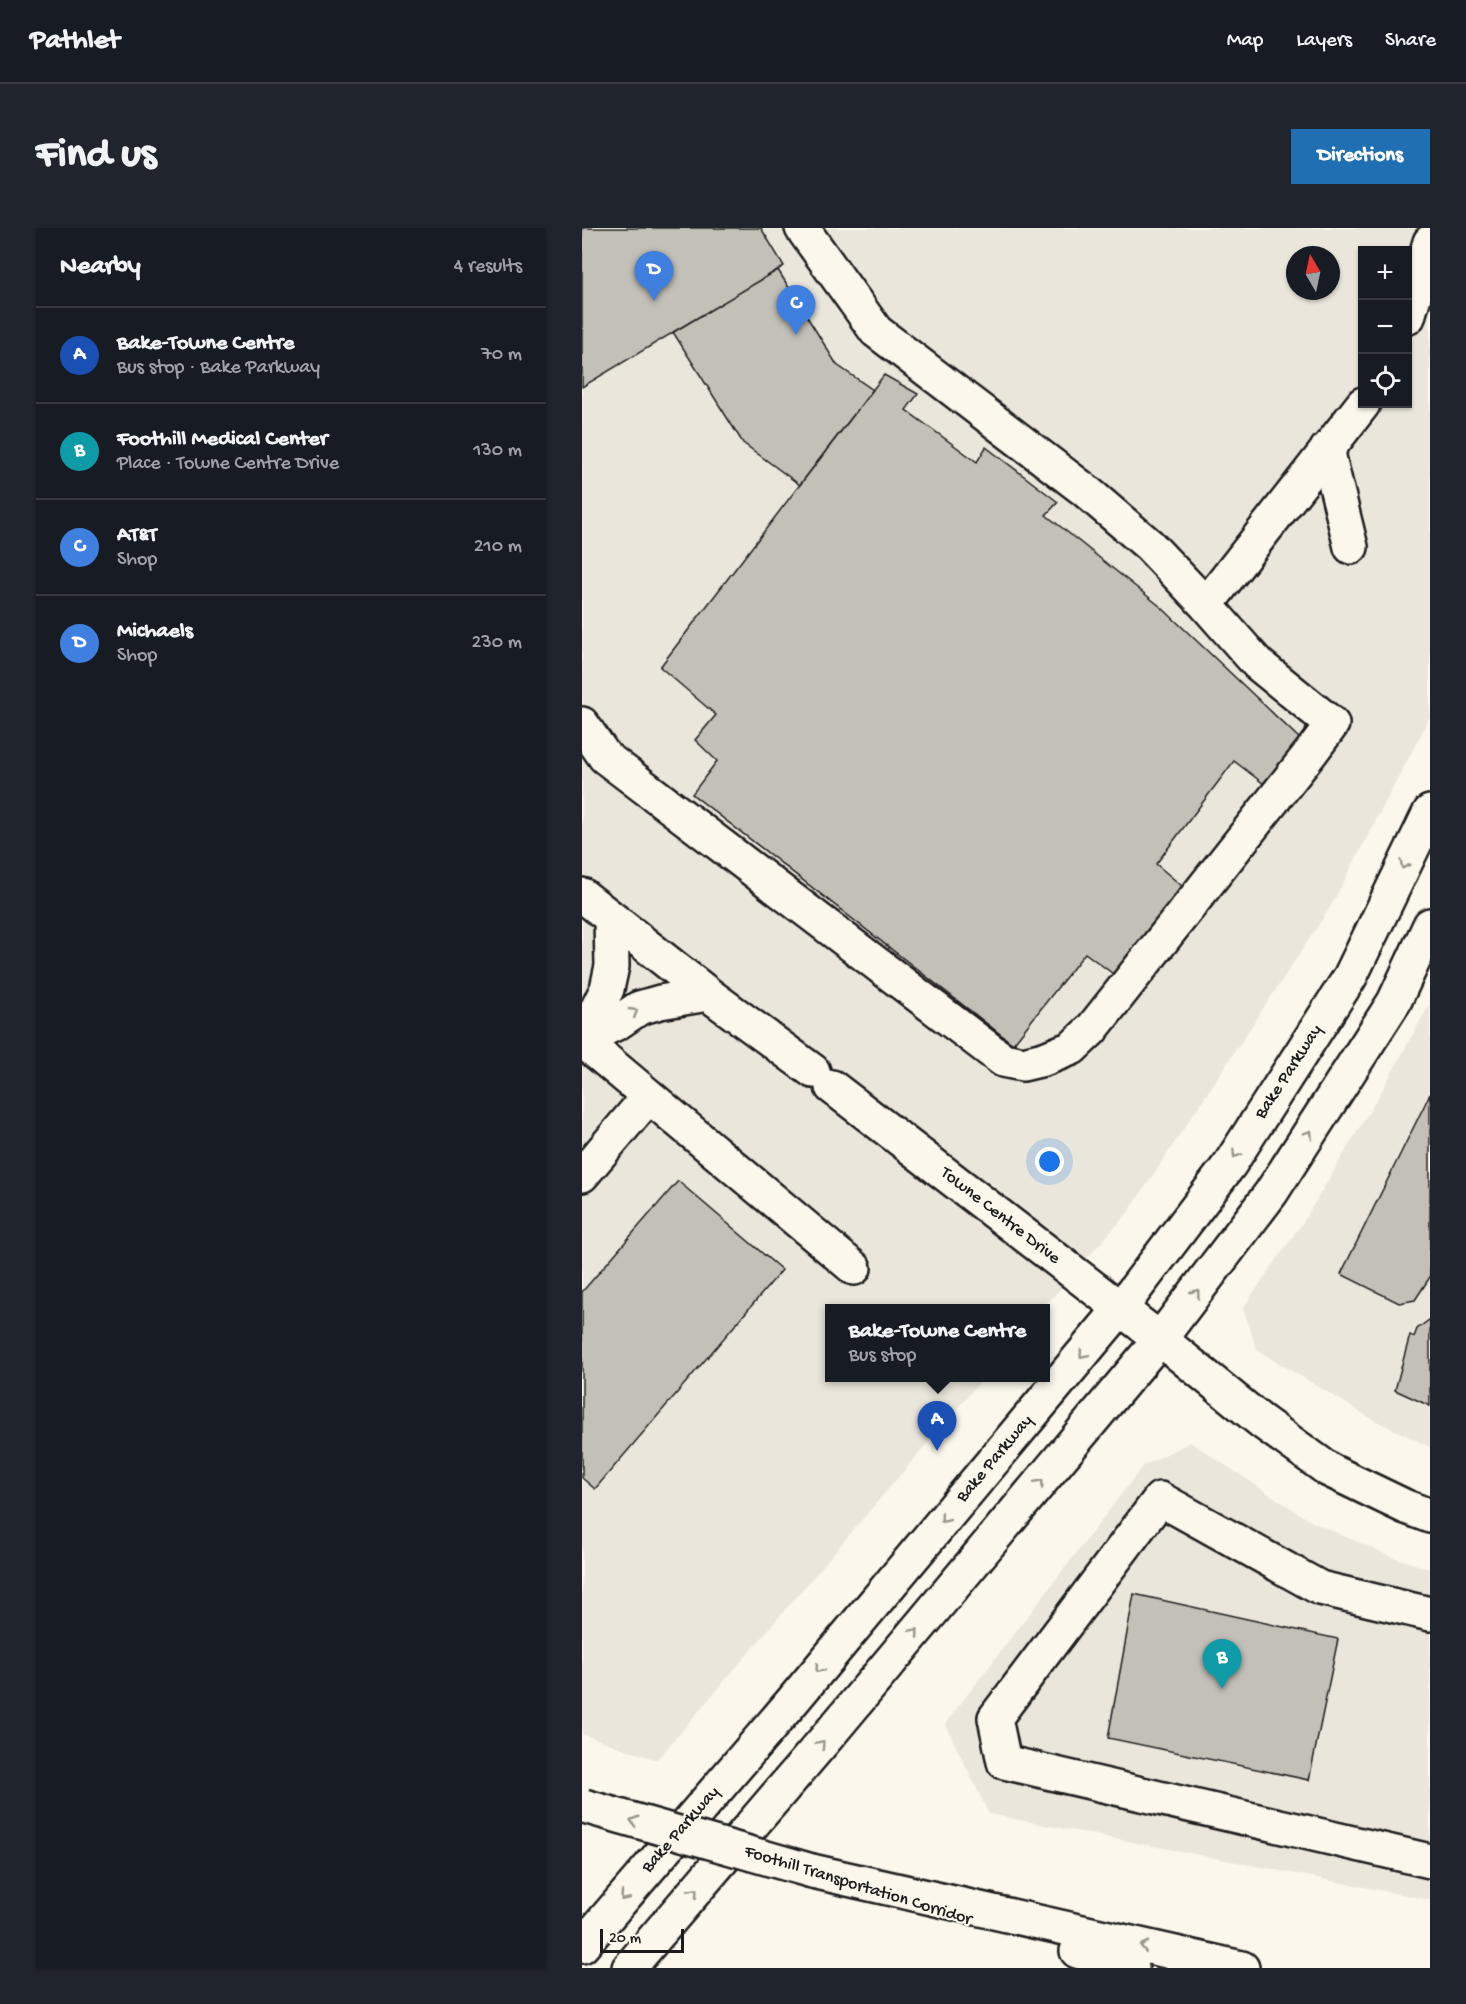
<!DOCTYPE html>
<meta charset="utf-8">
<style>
:root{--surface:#171b24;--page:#20242c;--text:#f1f3f6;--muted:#9ea1a6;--line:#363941;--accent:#1f6fb2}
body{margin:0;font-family:"Gochi Hand",sans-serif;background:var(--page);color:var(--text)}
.controls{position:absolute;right:18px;top:18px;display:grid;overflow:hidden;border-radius:0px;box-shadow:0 2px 4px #0004}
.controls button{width:54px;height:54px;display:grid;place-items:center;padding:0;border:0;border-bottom:2px solid var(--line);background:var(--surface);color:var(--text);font:30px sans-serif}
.compass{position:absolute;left:704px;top:18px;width:54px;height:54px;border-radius:50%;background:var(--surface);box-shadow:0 2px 4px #0004;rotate:351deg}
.scale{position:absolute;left:18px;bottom:15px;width:84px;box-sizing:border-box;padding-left:6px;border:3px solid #1c1c1c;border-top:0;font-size:16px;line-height:21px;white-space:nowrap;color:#1c1c1c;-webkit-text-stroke:4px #fbf7ec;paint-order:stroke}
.you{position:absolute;left:468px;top:934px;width:21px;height:21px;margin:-15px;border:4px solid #fff;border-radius:50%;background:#1a73e8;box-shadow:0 0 0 9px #1a73e833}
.badge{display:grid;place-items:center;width:39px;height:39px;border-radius:50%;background:var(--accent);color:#fff;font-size:20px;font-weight:700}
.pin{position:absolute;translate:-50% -50px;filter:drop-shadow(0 2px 3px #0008)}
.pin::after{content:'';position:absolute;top:32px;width:21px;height:18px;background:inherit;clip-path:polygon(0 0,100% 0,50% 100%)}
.popup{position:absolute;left:243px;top:1076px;width:225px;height:78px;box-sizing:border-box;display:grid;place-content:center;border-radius:0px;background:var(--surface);filter:drop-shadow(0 2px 4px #0005);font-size:20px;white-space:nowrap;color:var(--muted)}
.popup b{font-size:22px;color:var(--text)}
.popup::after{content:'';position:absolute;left:50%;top:100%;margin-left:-12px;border:12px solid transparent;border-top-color:var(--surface)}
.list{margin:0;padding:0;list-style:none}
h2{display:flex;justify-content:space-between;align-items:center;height:78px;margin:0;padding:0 24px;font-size:26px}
h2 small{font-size:20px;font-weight:400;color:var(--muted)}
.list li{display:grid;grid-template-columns:39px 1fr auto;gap:18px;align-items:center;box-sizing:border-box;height:96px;padding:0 24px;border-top:2px solid var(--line)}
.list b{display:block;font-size:22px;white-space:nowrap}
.list p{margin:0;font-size:20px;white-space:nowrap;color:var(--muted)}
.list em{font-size:20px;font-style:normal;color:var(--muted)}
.icon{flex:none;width:33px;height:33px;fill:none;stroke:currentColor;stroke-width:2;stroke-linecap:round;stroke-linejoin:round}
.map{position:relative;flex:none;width:848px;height:1740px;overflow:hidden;border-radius:0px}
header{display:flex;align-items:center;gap:36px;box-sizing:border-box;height:84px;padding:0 30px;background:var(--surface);border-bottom:2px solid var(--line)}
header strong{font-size:28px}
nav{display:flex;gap:33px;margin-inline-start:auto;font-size:21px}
.intro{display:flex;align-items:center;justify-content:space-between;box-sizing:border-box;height:144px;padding:0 36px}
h1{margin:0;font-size:42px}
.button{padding:15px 27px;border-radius:0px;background:var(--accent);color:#fff;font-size:21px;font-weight:700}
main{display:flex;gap:36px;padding:0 36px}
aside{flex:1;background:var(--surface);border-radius:0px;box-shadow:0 2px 4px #0004}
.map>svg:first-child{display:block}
.built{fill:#eae6dc;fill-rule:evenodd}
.building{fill:#c3c0b8;stroke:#1c1c1c;stroke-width:1.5}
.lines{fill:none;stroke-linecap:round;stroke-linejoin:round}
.minor-casing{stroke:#1c1c1c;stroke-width:38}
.major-casing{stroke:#1c1c1c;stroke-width:38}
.highway-casing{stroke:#1c1c1c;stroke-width:38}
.minor{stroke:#fbf7ec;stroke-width:33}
.major{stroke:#fbf7ec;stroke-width:33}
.highway{stroke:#fbf7ec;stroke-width:33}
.highway-bridge-casing{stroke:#1c1c1c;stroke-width:38;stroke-linecap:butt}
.highway-bridge{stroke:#fbf7ec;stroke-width:33}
.oneway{stroke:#97948e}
.labels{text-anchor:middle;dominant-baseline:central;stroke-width:4.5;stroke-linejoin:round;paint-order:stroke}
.street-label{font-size:18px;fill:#1c1c1c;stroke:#fbf7ec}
</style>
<header>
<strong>Pathlet</strong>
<nav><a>Map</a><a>Layers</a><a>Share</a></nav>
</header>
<div class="intro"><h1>Find us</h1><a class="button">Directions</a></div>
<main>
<aside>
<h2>Nearby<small>4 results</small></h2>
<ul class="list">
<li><span class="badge" style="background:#1a4fb4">A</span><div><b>Bake-Towne Centre</b><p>Bus stop · Bake Parkway</p></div><em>70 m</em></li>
<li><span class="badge" style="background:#0f9aa8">B</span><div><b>Foothill Medical Center</b><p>Place · Towne Centre Drive</p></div><em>130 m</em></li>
<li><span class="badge" style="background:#3f7fe0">C</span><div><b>AT&amp;T</b><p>Shop</p></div><em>210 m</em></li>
<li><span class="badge" style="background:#3f7fe0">D</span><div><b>Michaels</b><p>Shop</p></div><em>230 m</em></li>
</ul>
</aside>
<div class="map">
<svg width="848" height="1740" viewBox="0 0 848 1740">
<rect width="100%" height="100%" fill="#fbf7ec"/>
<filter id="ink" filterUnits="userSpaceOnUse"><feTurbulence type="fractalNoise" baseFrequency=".0167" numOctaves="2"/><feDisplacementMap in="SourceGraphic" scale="12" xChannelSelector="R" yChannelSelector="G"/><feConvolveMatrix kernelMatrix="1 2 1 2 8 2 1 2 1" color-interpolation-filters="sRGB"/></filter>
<g filter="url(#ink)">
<path class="built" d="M0,0H848V489L749,678L548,982L461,1080H247V1150H401L75,1532L0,1506ZM780,22H826V176H780ZM713,27H749V63H713Z
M848,775V1219L790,1191L675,1122L661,1080L723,991L803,857Z
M608,1214L730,1294L810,1329L848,1341V1672L407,1586L363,1496L561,1238Z"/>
<path class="building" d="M0,0H179L202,38L0,159Z
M196,42L255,137L291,162L218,257L161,215L91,104Z
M302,147L336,166L324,182L395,234L404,219L476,274L464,287L579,379L718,511L682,556L652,533L574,636L600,658L534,748L503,725L431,816L110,566L135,533L113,512L134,487L78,439Z
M848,866V1049L833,1072L817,1075L759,1046Z
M96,953L200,1042L13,1261L0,1250V1064Z
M847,1092H848V1178L813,1162L828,1107L832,1109L835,1101Z
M552,1366L756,1411L727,1552L526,1510Z"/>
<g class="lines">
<defs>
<path id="minor" d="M826,89L848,14
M745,221L769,319
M624,377L781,176
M0,496L23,529L421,832L441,836L462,831L490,820L509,802L730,523L750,496L676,436L624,377L567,317L504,263L294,103L220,0
M0,812L272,1040
M0,947L67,868
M848,1386L738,1360L578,1271L413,1490L422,1534L848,1633"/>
<path id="major" d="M0,667L126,766L231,843
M0,812L35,795L57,780L78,774L126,766
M0,812L25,761L30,738L29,691
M250,859L578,1111L679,1193L747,1242L824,1279L848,1288
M0,1718L208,1476L538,1081L648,936L768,749L848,584
M47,1740L246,1508L578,1111L689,965L812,774L848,697"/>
<path id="highway" d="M230,1643L660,1740
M495,1723L550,1740"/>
</defs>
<use href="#minor" class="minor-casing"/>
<use href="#major" class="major-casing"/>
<use href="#highway" class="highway-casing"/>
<use href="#minor" class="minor"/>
<use href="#major" class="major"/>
<use href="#highway" class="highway"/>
<defs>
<path id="highway-bridge" d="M2,1578L230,1643"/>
</defs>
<use href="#highway-bridge" class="highway-bridge-casing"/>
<use href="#highway-bridge" class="highway-bridge"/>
</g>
<defs><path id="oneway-chevron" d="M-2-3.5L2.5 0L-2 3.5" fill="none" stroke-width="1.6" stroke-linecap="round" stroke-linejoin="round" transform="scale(1.5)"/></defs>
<g class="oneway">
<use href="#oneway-chevron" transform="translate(822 637) rotate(116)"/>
<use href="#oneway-chevron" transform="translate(52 784) rotate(-31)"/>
<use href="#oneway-chevron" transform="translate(727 906) rotate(-57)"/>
<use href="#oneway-chevron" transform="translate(654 926) rotate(123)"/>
<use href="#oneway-chevron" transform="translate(614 1065) rotate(-53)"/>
<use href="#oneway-chevron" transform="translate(501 1126) rotate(130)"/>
<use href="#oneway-chevron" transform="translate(458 1255) rotate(-50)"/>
<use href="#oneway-chevron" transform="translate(362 1291) rotate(130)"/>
<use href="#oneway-chevron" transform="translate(333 1404) rotate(-50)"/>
<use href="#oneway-chevron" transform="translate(237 1441) rotate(130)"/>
<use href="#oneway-chevron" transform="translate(239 1516) rotate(-49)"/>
<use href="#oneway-chevron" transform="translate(52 1593) rotate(-164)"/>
<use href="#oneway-chevron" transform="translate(112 1664) rotate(-49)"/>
<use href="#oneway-chevron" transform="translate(42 1669) rotate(131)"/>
<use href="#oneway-chevron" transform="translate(562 1718) rotate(-167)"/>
</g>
</g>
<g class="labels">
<g class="street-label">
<text transform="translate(707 844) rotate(-57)">Bake Parkway</text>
<text transform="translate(418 988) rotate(38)">Towne Centre Drive</text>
<text transform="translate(413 1231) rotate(-50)">Bake Parkway</text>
<text transform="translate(99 1602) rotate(-49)">Bake Parkway</text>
<text transform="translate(276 1658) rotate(17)">Foothill Transportation Corridor</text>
</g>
</g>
</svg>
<div class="controls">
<button>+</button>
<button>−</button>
<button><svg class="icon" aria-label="locate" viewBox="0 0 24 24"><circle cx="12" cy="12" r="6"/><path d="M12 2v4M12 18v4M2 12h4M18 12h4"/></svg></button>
</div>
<svg class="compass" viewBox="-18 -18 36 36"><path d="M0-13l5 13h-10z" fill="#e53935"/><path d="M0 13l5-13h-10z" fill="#9ea1a6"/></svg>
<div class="scale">20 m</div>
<div class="you"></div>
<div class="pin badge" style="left:355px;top:1223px;background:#1a4fb4">A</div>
<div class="popup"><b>Bake-Towne Centre</b>Bus stop</div>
<div class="pin badge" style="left:640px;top:1461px;background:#0f9aa8">B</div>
<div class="pin badge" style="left:214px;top:107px;background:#3f7fe0">C</div>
<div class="pin badge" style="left:72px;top:73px;background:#3f7fe0">D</div>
</div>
</main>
